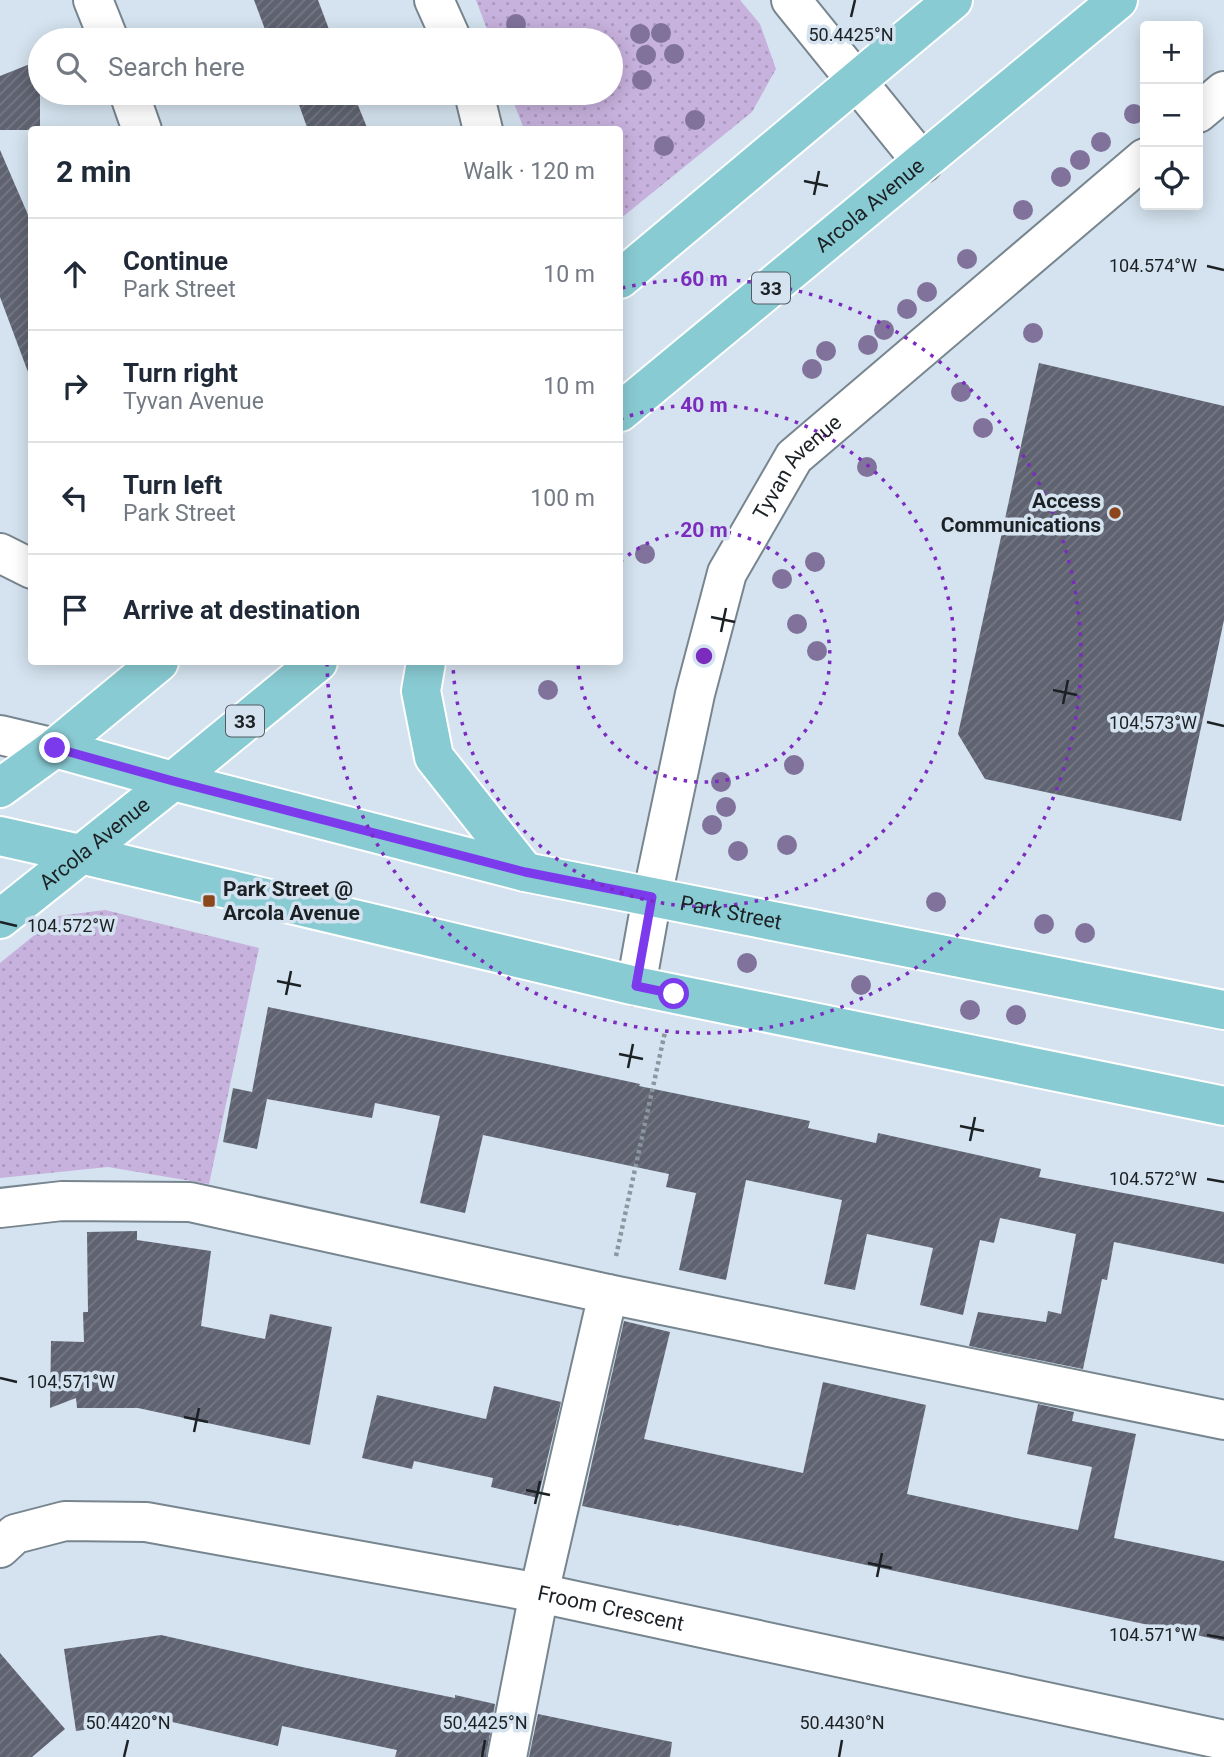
<!DOCTYPE html>
<meta charset="utf-8">
<style>
:root{--surface:#fff;--page:#f2f2f3;--text:#1f2937;--muted:#747a83;--line:#e0e1e3}
body{margin:0;font-family:Roboto,sans-serif;background:var(--page);color:var(--text)}
.controls{position:absolute;right:21px;top:21px;display:grid;overflow:hidden;border-radius:7px;box-shadow:0 4px 18px #0003}
.controls button{width:63px;height:63px;display:grid;place-items:center;padding:0;border:0;border-bottom:2px solid var(--line);background:var(--surface);color:var(--text);font:35px sans-serif}
.stop{position:absolute;width:21px;height:21px;margin:-16px;border:5px solid #7c3aed;border-radius:50%;background:#fff}
.stop.end{background:#7c3aed;border-color:#fff;box-shadow:0 2px 7px #0008}
.list{margin:0;padding:0;list-style:none}
h2{display:flex;justify-content:space-between;align-items:center;height:91px;margin:0;padding:0 28px;font-size:30px}
h2 small{font-size:23px;font-weight:400;color:var(--muted)}
.list li{display:grid;grid-template-columns:46px 1fr auto;gap:21px;align-items:center;box-sizing:border-box;height:112px;padding:0 28px;border-top:2px solid var(--line)}
.list b{display:block;font-size:26px;white-space:nowrap}
.list p{margin:0;font-size:23px;white-space:nowrap;color:var(--muted)}
.list em{font-size:23px;font-style:normal;color:var(--muted)}
.icon{flex:none;width:38px;height:38px;fill:none;stroke:currentColor;stroke-width:2;stroke-linecap:round;stroke-linejoin:round}
.map{position:relative;flex:none;width:1224px;height:1757px;overflow:hidden}
.search{position:absolute;background:var(--surface);box-shadow:0 4px 18px #0003;left:28px;top:28px;width:595px;height:77px;display:flex;align-items:center;gap:18px;box-sizing:border-box;padding:0 24px;border-radius:38px;color:var(--muted);font-size:26px}
.panel{position:absolute;background:var(--surface);box-shadow:0 4px 18px #0003;left:28px;top:126px;width:595px;height:539px;border-radius:7px}
.map>svg:first-child{display:block}
.grass{fill:url(#grass-dots)}
.building{fill:url(#building-hatch)}
.lines{fill:none;stroke-linecap:round;stroke-linejoin:round}
.minor-casing{stroke:#77858f;stroke-width:42}
.major-casing{stroke:#fff;stroke-width:42}
.path{stroke:#8b979f;stroke-width:4.5;stroke-dasharray:3.5 3.5;stroke-linecap:butt}
.minor{stroke:#fff;stroke-width:38}
.major{stroke:#89cbd3;stroke-width:38}
.tree{fill:#80729b}
.route{stroke:#7c3aed;stroke-width:9}
.ticks{fill:none;stroke:#1c2125;stroke-width:2.5}
.ring{fill:none;stroke:#7b2cbf;stroke-width:3.5;stroke-dasharray:3.5 7}
.poi-dot{fill:#8b461c;stroke:#d4e3ef;stroke-width:2.5}
.labels{text-anchor:middle;dominant-baseline:central;stroke-width:7;stroke-linejoin:round;paint-order:stroke}
.shield{fill:#d4e3ef;stroke:#535b62;stroke-width:2}
.shield-label{font-size:19px;font-weight:bold;fill:#1c2125}
.street-label{font-size:21px;fill:#1c2125;stroke:#d4e3ef}
.poi-label{font-size:21px;font-weight:bold;fill:#1c2125;stroke:#d4e3ef;text-anchor:end}
.ticks-label{font-size:18px;text-anchor:middle;fill:#1c2125;stroke:#d4e3ef;stroke-width:7;stroke-linejoin:round;paint-order:stroke}
.centre{fill:#7b2cbf;stroke:#d4e3ef;stroke-width:3.5}
.ring-label{font-size:21px;text-anchor:middle;font-weight:bold;fill:#7b2cbf;stroke:#d4e3ef;stroke-width:7;stroke-linejoin:round;paint-order:stroke}
</style>
<div class="map">
<svg width="1224" height="1757" viewBox="0 0 1224 1757">
<defs>
<pattern id="grass-dots" width="8" height="8" patternUnits="userSpaceOnUse" patternTransform="scale(1.75)"><rect width="8" height="8" fill="#c7b1dd"/><path d="M2 2h.1M6 6h.1" fill="none" stroke="#aa98be" stroke-width="1.8" stroke-linecap="round"/></pattern>
<pattern id="building-hatch" width="6" height="6" patternUnits="userSpaceOnUse" patternTransform="scale(1.75)"><rect width="6" height="6" fill="#5f6371"/><path d="M-1 1l2-2M0 6l6-6M5 7l2-2" fill="none" stroke="#767984"/></pattern>
</defs>
<rect width="100%" height="100%" fill="#d4e3ef"/>
<path class="grass" d="M476,0H740L760,24L776,69L752,112L620,219V130L524,129L510,93H611V40H491Z
M105,910L259,948L209,1184L108,1167L0,1178V963L58,916Z"/>
<path class="building" d="M254,0H318L333,40H269Z
M40,60V130H0V76Z
M285,93H353L368,130H308L298,102L290,105Z
M0,150L32,224V371L28,372L0,297Z
M1039,363L1224,406V620L1181,821L985,779L958,734Z
M268,1007L547,1064L640,1084L639,1086L810,1121L808,1128L876,1143L878,1133L1041,1169L1039,1177L1224,1212V1264L1114,1242L1107,1280L1102,1279L1083,1369L969,1346L978,1312L1046,1322L1048,1311L1061,1314L1076,1234L1000,1218L994,1243L980,1240L963,1315L920,1305L933,1248L867,1234L855,1290L824,1284L842,1200L746,1180L726,1280L679,1270L696,1193L666,1187L669,1174L483,1135L465,1213L420,1203L440,1116L375,1103L372,1118L267,1099L257,1149L223,1142L233,1088L252,1092Z
M137,1231V1240L211,1251L201,1326L265,1339L270,1314L332,1327L310,1445L138,1408H77L76,1398L50,1408L51,1341L84,1342L83,1312H88L87,1232Z
M624,1321L670,1332L644,1439L803,1473L823,1382L926,1405L907,1494L1016,1518L1078,1530L1092,1467L1027,1454L1038,1404L1074,1412L1072,1421L1136,1434L1114,1538L1224,1561V1641L679,1525V1526L582,1506Z
M494,1386L561,1402L538,1498L491,1487L493,1478L414,1461L412,1469L362,1458L377,1395L486,1419Z
M161,1635L302,1667L455,1698V1695L495,1704L486,1757H395L397,1750L282,1726L278,1746L159,1719L76,1731L64,1649Z
M0,1653L65,1729L32,1757H0Z
M538,1714L672,1742L670,1757H529Z"/>
<g class="lines">
<defs>
<g id="minor">
<path d="M93,0L109,40"/>
<path d="M434,0L452,40"/>
<path d="M791,0L923,163"/>
<path d="M129,93L142,130"/>
<path d="M474,93L483,130"/>
<path d="M1198,113L1224,91"/>
<path d="M0,553L32,569"/>
<path d="M0,735L55,748"/>
<path id="s1" d="M636,986L652,897L695,694L727,573L794,457L1145,158"/>
<path d="M0,1208L62,1201L190,1202L608,1294L1224,1420"/>
<path id="s2" d="M0,1548L15,1534L65,1521L146,1522L539,1593L1224,1740"/>
<path d="M507,1757L539,1593L608,1294"/>
</g>
<g id="major">
<path d="M620,279L953,0"/>
<path id="s3" d="M620,412L1118,0"/>
<path d="M426,662L421,691L434,757L525,872"/>
<path id="s4" d="M55,748L173,781L525,872L1224,1010"/>
<path d="M0,788L55,748L159,662"/>
<path d="M0,836L80,854L636,986L1224,1106"/>
<path id="s5" d="M0,919L173,781L318,662"/>
</g>
</defs>
<use href="#minor" class="minor-casing"/>
<use href="#major" class="major-casing"/>
<path class="path" d="M616,1256L665,1032"/>
<use href="#minor" class="minor"/>
<use href="#major" class="major"/>
</g>
<g class="tree">
<circle cx="516" cy="24" r="10"/>
<circle cx="661" cy="33" r="10"/>
<circle cx="640" cy="34" r="10"/>
<circle cx="674" cy="54" r="10"/>
<circle cx="646" cy="55" r="10"/>
<circle cx="642" cy="80" r="10"/>
<circle cx="1134" cy="114" r="10"/>
<circle cx="695" cy="120" r="10"/>
<circle cx="1101" cy="142" r="10"/>
<circle cx="664" cy="146" r="10"/>
<circle cx="1080" cy="160" r="10"/>
<circle cx="1061" cy="177" r="10"/>
<circle cx="1023" cy="210" r="10"/>
<circle cx="967" cy="259" r="10"/>
<circle cx="927" cy="292" r="10"/>
<circle cx="907" cy="309" r="10"/>
<circle cx="884" cy="330" r="10"/>
<circle cx="1033" cy="333" r="10"/>
<circle cx="868" cy="345" r="10"/>
<circle cx="826" cy="351" r="10"/>
<circle cx="812" cy="369" r="10"/>
<circle cx="961" cy="392" r="10"/>
<circle cx="983" cy="428" r="10"/>
<circle cx="867" cy="467" r="10"/>
<circle cx="645" cy="554" r="10"/>
<circle cx="815" cy="562" r="10"/>
<circle cx="782" cy="579" r="10"/>
<circle cx="797" cy="624" r="10"/>
<circle cx="817" cy="651" r="10"/>
<circle cx="548" cy="690" r="10"/>
<circle cx="794" cy="765" r="10"/>
<circle cx="721" cy="782" r="10"/>
<circle cx="726" cy="807" r="10"/>
<circle cx="712" cy="825" r="10"/>
<circle cx="787" cy="845" r="10"/>
<circle cx="738" cy="851" r="10"/>
<circle cx="936" cy="902" r="10"/>
<circle cx="1044" cy="924" r="10"/>
<circle cx="1085" cy="933" r="10"/>
<circle cx="747" cy="963" r="10"/>
<circle cx="861" cy="985" r="10"/>
<circle cx="970" cy="1010" r="10"/>
<circle cx="1016" cy="1015" r="10"/>
</g>
<g class="lines">
<path class="route" d="M55,748L173,781L525,872L652,897L636,986L674,994"/>
</g>
<path class="ticks" d="M851,17L855,0M804,181L828,186M814,195L819,171M1207,266L1224,270M711,617L735,622M721,632L726,608M1053,690L1077,695M1063,704L1068,680M1207,722L1224,726M0,922L17,926M277,981L301,986M286,995L291,971M619,1054L643,1059M628,1068L633,1044M960,1126L984,1131M970,1141L975,1117M1207,1179L1224,1182M0,1378L17,1382M184,1417L208,1422M194,1432L199,1408M526,1490L550,1495M535,1504L540,1481M868,1563L892,1568M877,1577L882,1553M1207,1635L1224,1638M124,1757L128,1740M482,1757L485,1740M839,1757L842,1740"/>
<g class="ring">
<path d="M620 562A126 126 0 1 1 578 663"/>
<path d="M620 419A251 251 0 1 1 453 663"/>
<path d="M622 288A377 377 0 1 1 327 663"/>
</g>
<g class="poi-dot">
<circle cx="1115" cy="513" r="7"/>
<rect x="202" y="894" width="14" height="14" rx="3.5"/>
</g>
<g class="labels">
<g class="shield">
<rect x="752" y="272.5" width="38" height="31" rx="5"/>
<rect x="226" y="705.5" width="38" height="31" rx="5"/>
</g>
<g class="shield-label">
<text x="771" y="288">33</text>
<text x="245" y="721">33</text>
</g>
<g class="street-label">
<text stroke="none"><textPath href="#s3" startOffset="324">Arcola Avenue</textPath></text>
<text stroke="none"><textPath href="#s1" startOffset="551">Tyvan Avenue</textPath></text>
<text stroke="none"><textPath href="#s5" startOffset="121">Arcola Avenue</textPath></text>
<text stroke="none"><textPath href="#s4" startOffset="696">Park Street</textPath></text>
<text stroke="none"><textPath href="#s2" startOffset="626">Froom Crescent</textPath></text>
</g>
<g class="poi-label">
<text x="1101" y="501">Access<tspan x="1101" dy="24">Communications</tspan></text>
<text x="223" y="889" text-anchor="start">Park Street @<tspan x="223" dy="24">Arcola Avenue</tspan></text>
</g>
</g>
<g class="ticks-label">
<text x="851" y="41">50.4425°N</text>
<text x="1153" y="272">104.574°W</text>
<text x="1153" y="729">104.573°W</text>
<text x="71" y="932">104.572°W</text>
<text x="1153" y="1185">104.572°W</text>
<text x="71" y="1388">104.571°W</text>
<text x="1153" y="1641">104.571°W</text>
<text x="128" y="1729">50.4420°N</text>
<text x="485" y="1729">50.4425°N</text>
<text x="842" y="1729">50.4430°N</text>
</g>
<circle cx="704" cy="656" r="10" class="centre"/>
<g class="ring-label">
<text x="704" y="286">60 m</text>
<text x="704" y="412">40 m</text>
<text x="704" y="537">20 m</text>
</g>
</svg>
<div class="controls">
<button>+</button>
<button>−</button>
<button><svg class="icon" aria-label="locate" viewBox="0 0 24 24"><circle cx="12" cy="12" r="6"/><path d="M12 2v4M12 18v4M2 12h4M18 12h4"/></svg></button>
</div>
<div class="stop" style="left:674px;top:994px"></div>
<div class="stop end" style="left:55px;top:748px"></div>
<div class="search"><svg class="icon" aria-label="search" viewBox="0 0 24 24"><circle cx="10" cy="10" r="6"/><path d="M15 15l6 6"/></svg>Search here</div>
<section class="panel">
<h2>2 min<small>Walk · 120 m</small></h2>
<ul class="list">
<li><svg class="icon" aria-label="ahead" viewBox="0 0 24 24"><path d="M12 20V5M6 11l6-6 6 6"/></svg><div><b>Continue</b><p>Park Street</p></div><em>10 m</em></li>
<li><svg class="icon" aria-label="right" viewBox="0 0 24 24"><path d="M7 20v-9h11M14 6l5 5-5 5"/></svg><div><b>Turn right</b><p>Tyvan Avenue</p></div><em>10 m</em></li>
<li><svg class="icon" aria-label="left" viewBox="0 0 24 24"><path d="M17 20v-9H6M10 6l-5 5 5 5"/></svg><div><b>Turn left</b><p>Park Street</p></div><em>100 m</em></li>
<li><svg class="icon" aria-label="arrive" viewBox="0 0 24 24"><path d="M6 21V4h12l-3 4 3 4H6"/></svg><div><b>Arrive at destination</b></div></li>
</ul>
</section>
</div>
